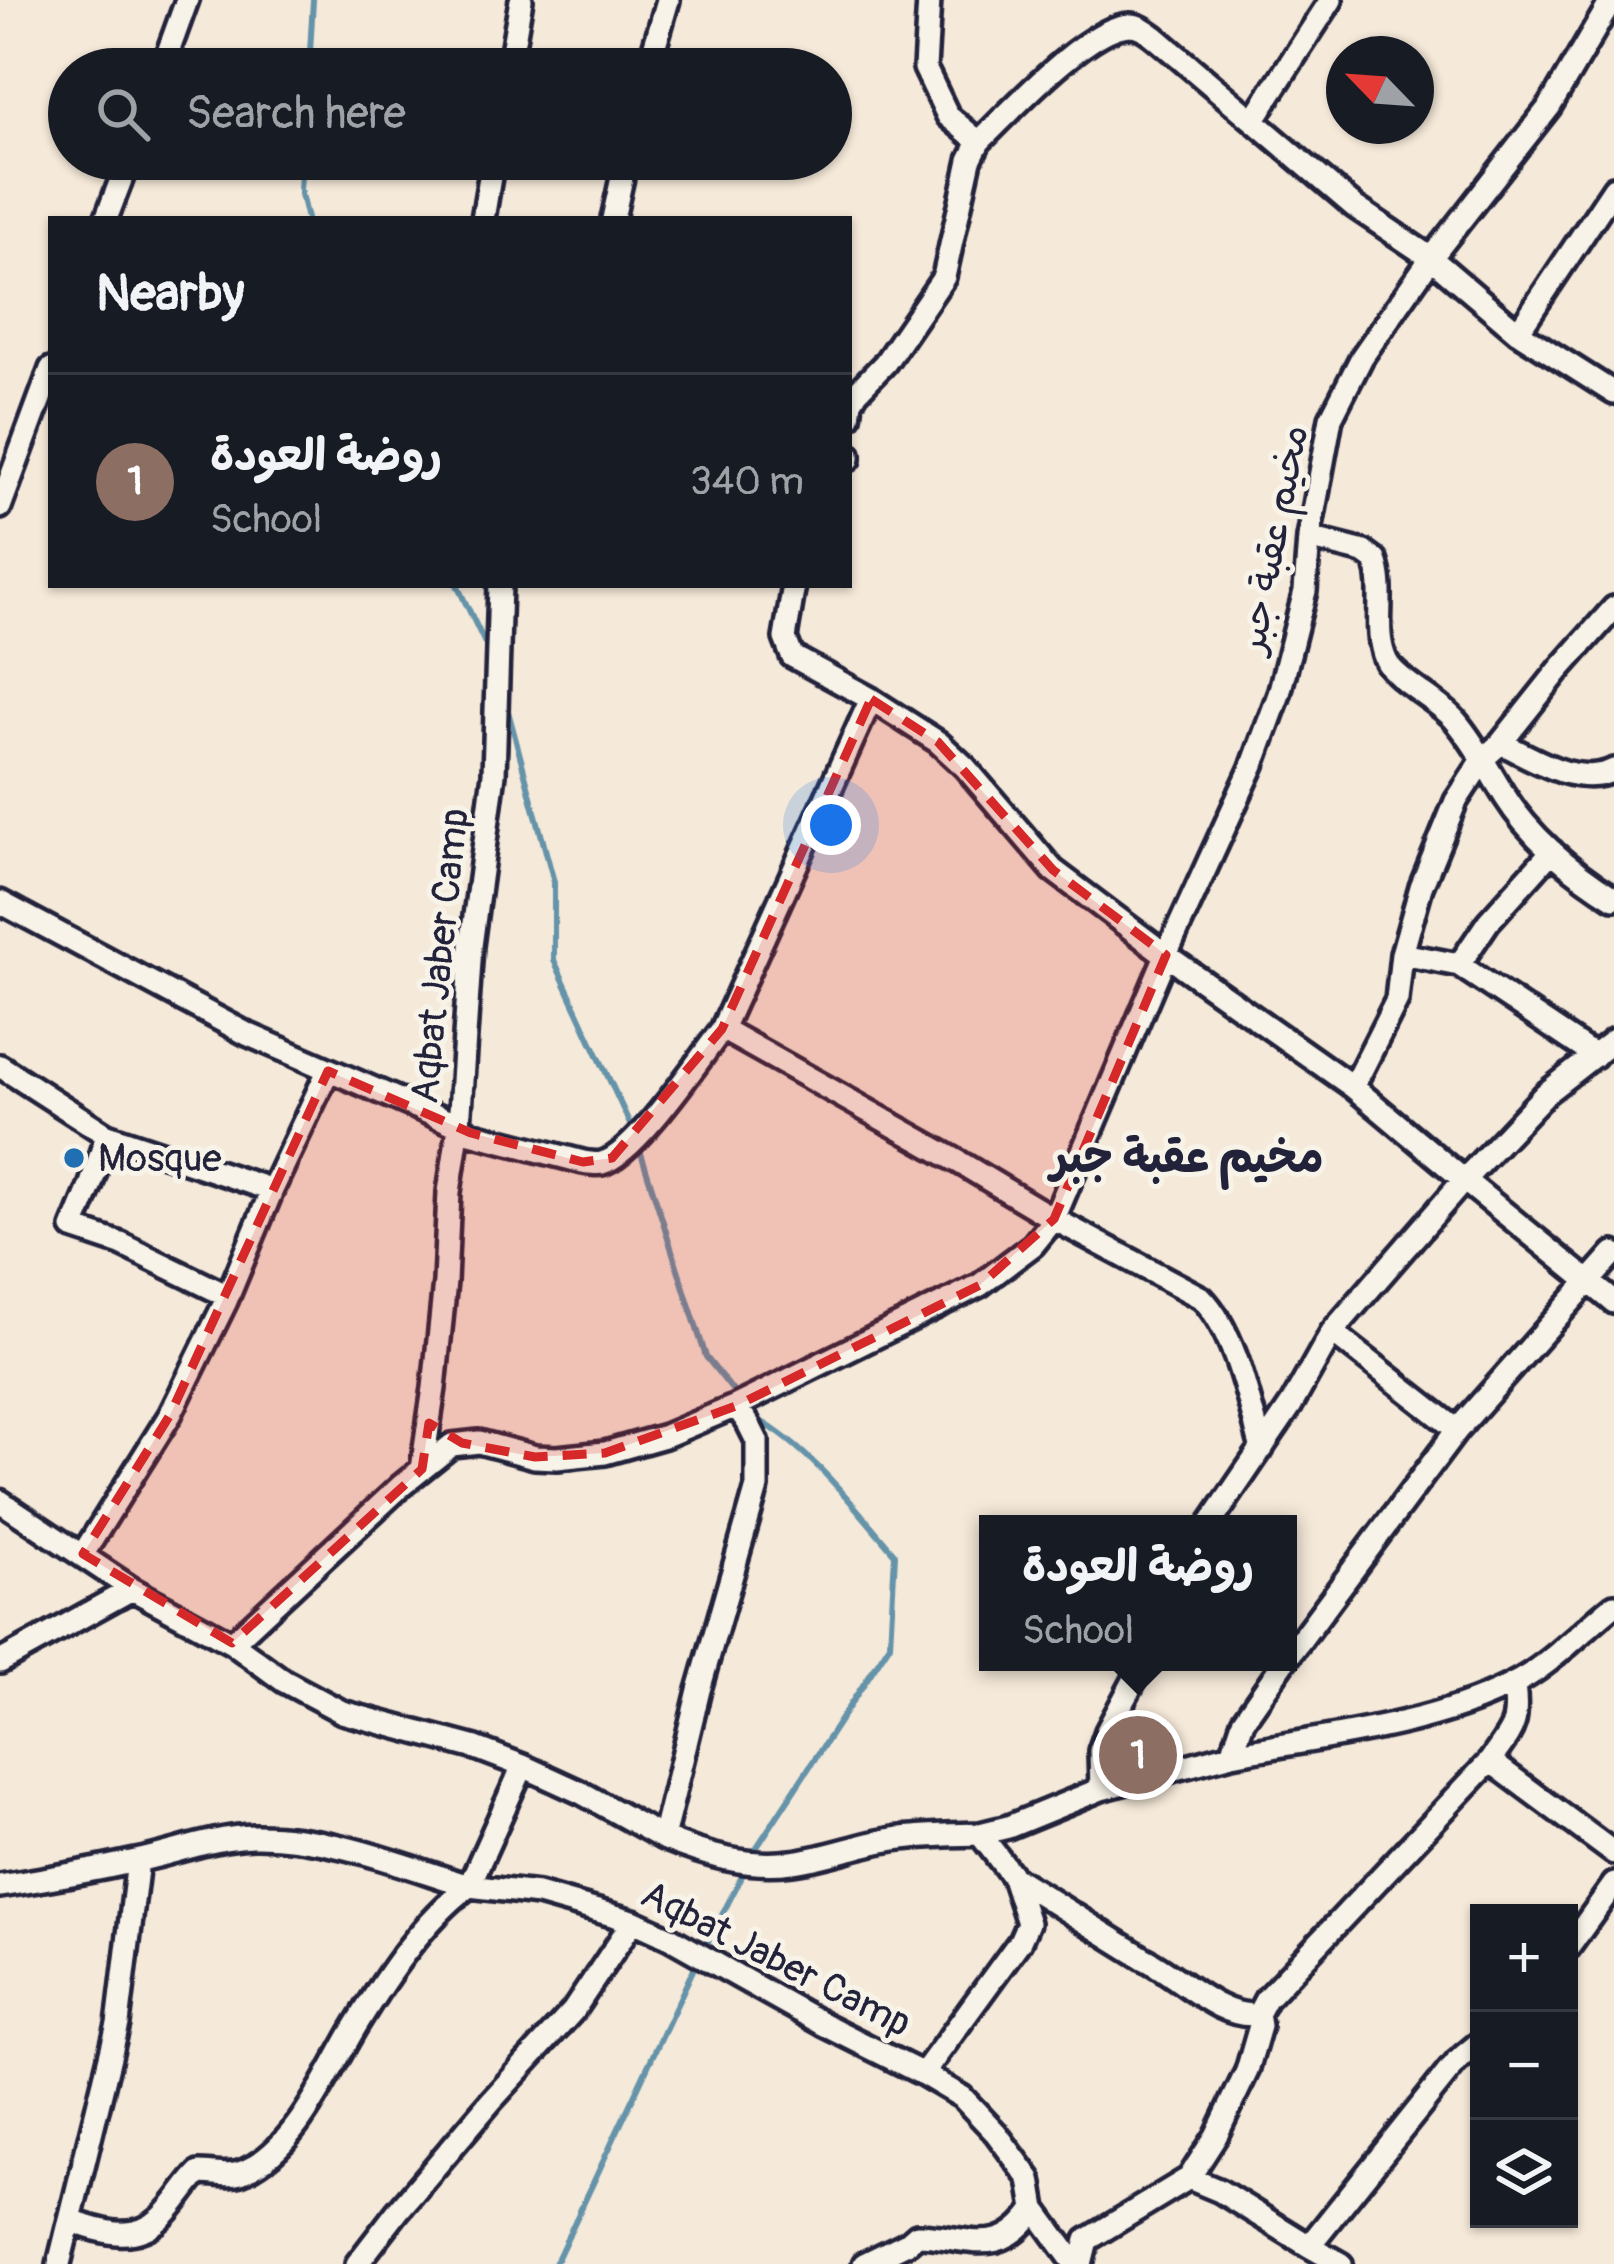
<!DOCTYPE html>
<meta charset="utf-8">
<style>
:root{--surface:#171b24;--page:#20242c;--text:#f1f3f6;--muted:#9ea1a6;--line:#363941;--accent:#1f6fb2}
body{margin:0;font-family:Pangolin,"Playpen Sans Arabic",sans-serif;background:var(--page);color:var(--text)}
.controls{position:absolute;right:36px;bottom:36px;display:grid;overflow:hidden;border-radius:0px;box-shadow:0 3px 9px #0004}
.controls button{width:108px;height:108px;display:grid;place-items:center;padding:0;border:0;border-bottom:3px solid var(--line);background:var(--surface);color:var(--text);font:60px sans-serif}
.compass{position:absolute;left:1326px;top:36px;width:108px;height:108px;border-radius:50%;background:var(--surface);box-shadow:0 3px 9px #0004;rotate:295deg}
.you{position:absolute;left:831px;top:825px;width:42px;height:42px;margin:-30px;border:9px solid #fff;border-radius:50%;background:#1a73e8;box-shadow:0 0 0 18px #1a73e833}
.badge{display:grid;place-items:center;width:78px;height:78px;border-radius:50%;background:var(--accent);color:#fff;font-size:39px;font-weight:700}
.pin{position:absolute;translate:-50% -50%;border:6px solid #fff;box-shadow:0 3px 12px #0006}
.popup{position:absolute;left:979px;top:1515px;width:318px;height:156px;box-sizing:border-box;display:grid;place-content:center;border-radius:0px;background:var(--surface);filter:drop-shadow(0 3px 9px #0005);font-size:39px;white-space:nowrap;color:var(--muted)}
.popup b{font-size:45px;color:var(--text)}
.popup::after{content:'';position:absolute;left:50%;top:100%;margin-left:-24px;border:24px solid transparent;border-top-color:var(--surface)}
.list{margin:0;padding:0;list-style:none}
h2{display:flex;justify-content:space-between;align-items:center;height:156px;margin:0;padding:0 48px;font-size:51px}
h2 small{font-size:39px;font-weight:400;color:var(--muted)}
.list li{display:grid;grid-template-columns:78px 1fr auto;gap:36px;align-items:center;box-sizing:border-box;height:216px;padding:0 48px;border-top:3px solid var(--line)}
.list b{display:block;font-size:45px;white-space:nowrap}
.list p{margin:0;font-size:39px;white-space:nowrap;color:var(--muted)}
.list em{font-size:39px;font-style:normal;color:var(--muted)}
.icon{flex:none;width:66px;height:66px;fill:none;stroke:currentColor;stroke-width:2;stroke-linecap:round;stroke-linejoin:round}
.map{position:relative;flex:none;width:1614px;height:2264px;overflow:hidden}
.search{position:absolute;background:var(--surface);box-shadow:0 3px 9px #0004;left:48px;top:48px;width:804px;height:132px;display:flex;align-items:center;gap:30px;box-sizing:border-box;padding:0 42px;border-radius:66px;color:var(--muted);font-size:45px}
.panel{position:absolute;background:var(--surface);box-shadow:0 3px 9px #0004;left:48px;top:216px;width:804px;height:372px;border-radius:0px}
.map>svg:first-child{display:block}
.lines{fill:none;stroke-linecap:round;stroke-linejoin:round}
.stream{stroke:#6593a9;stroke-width:6}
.minor-casing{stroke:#22223b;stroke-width:30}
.minor{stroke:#f7f3e8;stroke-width:21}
.marked{fill:#d62828;fill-opacity:0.2;stroke:#d62828;stroke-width:9;stroke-dasharray:24 15;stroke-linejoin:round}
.poi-dot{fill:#1f6fb2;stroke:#f7f3e8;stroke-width:4.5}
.labels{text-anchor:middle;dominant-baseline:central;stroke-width:10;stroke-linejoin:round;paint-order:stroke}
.street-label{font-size:39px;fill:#22223b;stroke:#f7f3e8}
.poi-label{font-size:39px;fill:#22223b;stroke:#f7f3e8;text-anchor:start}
.quarter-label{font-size:45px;font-weight:bold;fill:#22223b;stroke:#f7f3e8}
</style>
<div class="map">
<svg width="1614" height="2264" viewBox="0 0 1614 2264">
<rect width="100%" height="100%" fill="#f5e9d9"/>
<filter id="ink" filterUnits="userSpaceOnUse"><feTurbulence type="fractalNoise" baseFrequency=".00833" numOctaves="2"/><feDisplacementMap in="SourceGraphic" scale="24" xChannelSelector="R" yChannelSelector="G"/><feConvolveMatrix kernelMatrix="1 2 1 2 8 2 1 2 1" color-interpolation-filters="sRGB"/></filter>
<g filter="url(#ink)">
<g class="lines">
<path class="stream" d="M309,69L313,0
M302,159L300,190L307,219
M457,585L490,654
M508,711L554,882V960L634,1133
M641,1153L706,1357L733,1391
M754,1417C811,1449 853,1505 895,1554L890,1644L757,1847
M708,1942L742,1876
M555,2264L693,1970"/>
<defs>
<path id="minor" d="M929,0L925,68L948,116L979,142
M1612,0L1550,106L1431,258L1518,332L1614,393
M162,69L187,0
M509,69L521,0
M648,69L668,0
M1254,119L1331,0
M106,219L129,159
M483,219L493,159
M613,219L626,159
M1518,332L1614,188
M849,454V459
M0,507L51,369
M1309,538L1364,552L1375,560C1387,592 1372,629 1386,660C1395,680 1438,700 1455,720C1476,744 1489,772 1506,798C1532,839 1573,872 1614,898
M500,585L494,774L471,946L459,1126L471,1133L583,1162C587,1163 598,1164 602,1163C635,1155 700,1058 722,1029L959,1162L1054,1219L1202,1298C1236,1333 1249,1403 1262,1449
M794,585L785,638L792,656L871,699L938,742L965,767L1053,870L1166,955L1253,765L1279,694L1305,591L1309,538L1331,418L1362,357L1431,258L1355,207L1155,37C1147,31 1140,25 1130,25C1088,26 1010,112 979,142L970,160L944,277L885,363L857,392L851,402L849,417
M1501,743C1535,759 1577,788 1614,770
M0,902L247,1034L459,1126L449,1192L445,1282L434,1388L422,1469
M1402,954L1459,965L1595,1056
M1459,965L1488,922L1552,851
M722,1029L871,699
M1614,1040L1545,1094L1464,1180L1614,1302
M0,1066L107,1135L272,1190
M1353,1087L1397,1000L1402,954L1421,887L1456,801L1484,758L1501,743L1559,670L1614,608
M107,1135L91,1184L73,1228L121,1244L228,1296
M1332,1332L1457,1430
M0,1501L132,1589
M83,1554L170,1415L226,1301L272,1190L328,1071
M1288,1657L1457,1430L1614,1253
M0,1662L132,1589L232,1643
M1284,1662L1243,1721L1232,1754C1323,1737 1428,1727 1511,1685C1549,1667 1581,1631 1614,1605
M1490,1761L1614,1853
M523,1766L476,1748L342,1712L284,1681L232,1643L401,1486L452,1445L479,1442L535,1457L557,1458L605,1453L665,1436L736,1406
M1101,1789L1100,1751L1107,1731L1144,1662
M980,1834C951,1835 922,1835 894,1839C860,1844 827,1858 792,1862C747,1868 704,1855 663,1838L699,1690L757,1487V1441L748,1423L736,1406L980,1285L1033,1245L1054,1219L1166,955L1353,1087L1464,1180L1332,1332L1291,1405L1210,1524
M663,1838L582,1793L523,1766L469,1886L538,1894L633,1921L668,1937L823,2024L923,2074L1020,1941L1028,1923L1013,1877L980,1834L1008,1827L1101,1789L1232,1754
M1013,1877L1145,1959C1178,1975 1221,2021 1258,2014
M0,1886C46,1879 91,1871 136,1861C175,1853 214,1837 254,1836C327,1835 399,1864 469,1886
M1569,1947L1614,1884
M1479,2043L1456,2062L1309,2246L1220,2191L1189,2178L1216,2136L1247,2071L1260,2026L1258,2014L1266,1999L1490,1761C1513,1728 1519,1726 1514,1684
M923,2074L962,2097L996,2133L1030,2179L1035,2209
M70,2221C101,2231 133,2244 161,2218C176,2205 185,2187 199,2173C215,2173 231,2178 245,2171C298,2147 328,2071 357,2024C387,1975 423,1921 469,1886
M1309,2246L1341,2264
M59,2264L118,2024L138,1861
M357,2264L397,2212L491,2101L573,2011L633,1921
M864,2264L909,2242L917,2235C968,2236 1000,2261 1035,2209L1075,2264
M1081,2264L1087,2240L1189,2178"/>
</defs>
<use href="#minor" class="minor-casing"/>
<use href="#minor" class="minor"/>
</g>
</g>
<path class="marked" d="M871,699L938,742L1053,870L1166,955L1054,1219L980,1285L736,1406L605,1453L535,1457L462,1443L429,1423L422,1469L232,1643L83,1554L170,1415L328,1071L471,1133L583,1162L612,1158L722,1029Z"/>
<circle class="poi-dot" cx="74" cy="1158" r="12"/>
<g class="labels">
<g class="street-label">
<text transform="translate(1273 539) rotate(-79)">مخيم عقبة جبر</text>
<text transform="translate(440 956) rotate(-84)">Aqbat Jaber Camp</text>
<text transform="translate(776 1959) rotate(27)">Aqbat Jaber Camp</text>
</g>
<g class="poi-label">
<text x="98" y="1158">Mosque</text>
</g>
<g class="quarter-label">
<text x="1187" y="1158">مخيم عقبة جبر</text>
</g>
</g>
</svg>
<div class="controls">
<button>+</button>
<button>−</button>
<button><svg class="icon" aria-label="layers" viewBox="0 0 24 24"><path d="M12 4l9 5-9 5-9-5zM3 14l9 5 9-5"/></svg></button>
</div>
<svg class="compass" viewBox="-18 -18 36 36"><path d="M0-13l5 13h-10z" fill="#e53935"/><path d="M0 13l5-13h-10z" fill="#9ea1a6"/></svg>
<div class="you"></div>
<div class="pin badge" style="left:1138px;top:1755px;background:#8d6e63">1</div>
<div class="popup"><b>روضة العودة</b>School</div>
<div class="search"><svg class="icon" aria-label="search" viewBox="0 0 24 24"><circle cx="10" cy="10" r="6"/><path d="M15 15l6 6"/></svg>Search here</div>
<section class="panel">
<h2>Nearby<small></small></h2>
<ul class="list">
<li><span class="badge" style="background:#8d6e63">1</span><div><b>روضة العودة</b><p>School</p></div><em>340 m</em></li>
</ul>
</section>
</div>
